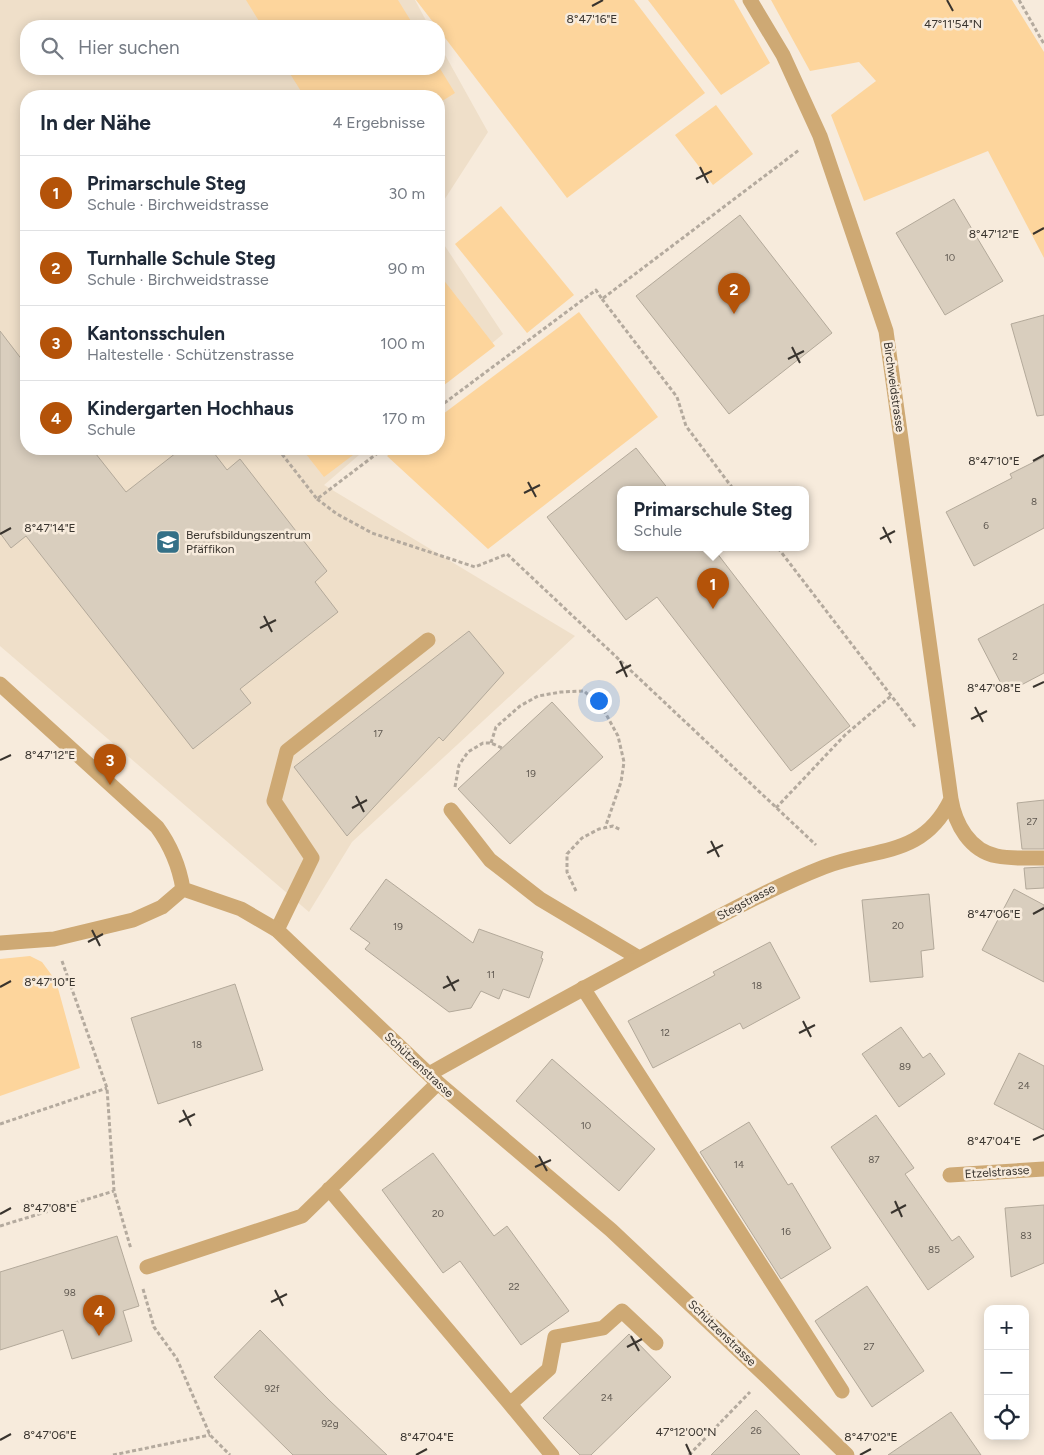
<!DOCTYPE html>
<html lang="de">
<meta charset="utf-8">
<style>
:root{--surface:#fff;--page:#f6f6f7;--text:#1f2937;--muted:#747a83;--line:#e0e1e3;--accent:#b45309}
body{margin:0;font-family:Figtree,sans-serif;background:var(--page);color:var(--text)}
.controls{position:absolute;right:15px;bottom:15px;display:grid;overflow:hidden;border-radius:10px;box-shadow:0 2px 12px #0003}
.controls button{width:45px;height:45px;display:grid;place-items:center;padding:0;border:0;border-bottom:1px solid var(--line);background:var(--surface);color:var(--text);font:25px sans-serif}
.you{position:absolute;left:598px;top:700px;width:18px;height:18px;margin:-12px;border:4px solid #fff;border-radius:50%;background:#1a73e8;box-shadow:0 0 0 8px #1a73e833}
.badge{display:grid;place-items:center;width:32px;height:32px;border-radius:50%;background:var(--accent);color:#fff;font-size:16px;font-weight:700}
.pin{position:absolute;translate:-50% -41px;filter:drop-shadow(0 1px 2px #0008)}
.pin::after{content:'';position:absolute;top:26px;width:18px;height:15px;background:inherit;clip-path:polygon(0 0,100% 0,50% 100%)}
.popup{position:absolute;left:617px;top:486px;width:192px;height:65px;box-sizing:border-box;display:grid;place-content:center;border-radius:10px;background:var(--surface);filter:drop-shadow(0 1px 4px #0005);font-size:16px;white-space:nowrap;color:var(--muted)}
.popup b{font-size:19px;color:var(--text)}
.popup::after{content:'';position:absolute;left:50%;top:100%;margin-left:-10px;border:10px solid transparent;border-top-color:var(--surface)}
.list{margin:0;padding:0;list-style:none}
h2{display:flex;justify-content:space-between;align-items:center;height:65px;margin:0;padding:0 20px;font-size:21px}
h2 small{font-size:16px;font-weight:400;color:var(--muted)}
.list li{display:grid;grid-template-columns:32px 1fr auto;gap:15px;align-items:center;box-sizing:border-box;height:75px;padding:0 20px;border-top:1px solid var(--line)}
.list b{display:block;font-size:19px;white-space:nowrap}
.list p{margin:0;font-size:16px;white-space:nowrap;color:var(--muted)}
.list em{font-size:16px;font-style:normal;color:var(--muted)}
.icon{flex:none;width:28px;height:28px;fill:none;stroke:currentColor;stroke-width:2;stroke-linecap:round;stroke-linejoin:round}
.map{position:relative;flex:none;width:1044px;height:1455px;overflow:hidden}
.search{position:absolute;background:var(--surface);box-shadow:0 2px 12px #0003;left:20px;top:20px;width:425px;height:55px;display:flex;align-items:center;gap:12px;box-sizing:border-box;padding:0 18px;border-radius:20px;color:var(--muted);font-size:19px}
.panel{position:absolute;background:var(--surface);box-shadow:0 2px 12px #0003;left:20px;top:90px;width:425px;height:365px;border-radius:20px}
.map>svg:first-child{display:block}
.built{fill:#efdfc9}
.green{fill:#fdd59c}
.building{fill:#d9cebe;stroke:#b3a99a}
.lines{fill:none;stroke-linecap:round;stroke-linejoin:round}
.path{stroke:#b4aa9e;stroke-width:3;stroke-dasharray:4 2.5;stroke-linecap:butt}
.service{stroke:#cea974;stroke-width:15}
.minor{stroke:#cea974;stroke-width:15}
.ticks{fill:none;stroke:#39342e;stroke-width:2}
.labels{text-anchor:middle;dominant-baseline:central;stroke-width:5;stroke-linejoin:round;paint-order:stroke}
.number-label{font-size:10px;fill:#615a52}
.street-label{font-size:12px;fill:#39342e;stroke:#f7ebdc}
.poi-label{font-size:12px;fill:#39342e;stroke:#f7ebdc;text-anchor:start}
.ticks-label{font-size:12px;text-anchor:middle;fill:#39342e;stroke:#f7ebdc;stroke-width:5;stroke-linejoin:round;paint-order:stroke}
</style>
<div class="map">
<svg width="1044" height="1455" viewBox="0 0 1044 1455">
<rect width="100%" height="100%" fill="#f7ebdc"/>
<path class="built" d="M0,0H415L429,26H26V69H439V44L488,132L439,208V96H26V449H366L324,485L575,636L352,842L309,912L0,646Z
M439,237L503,334L439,388Z"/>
<path class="green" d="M246,0H398L414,26H262Z
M416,0H634L705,93L567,198L439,30V26H436Z
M648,0H734L770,63L721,95Z
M771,0H1012L1044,52V258L988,151L864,201L831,115L876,81L859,62L810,71Z
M439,67L455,93L439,103V96H304L287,69H439Z
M716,105L753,154L713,185L675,135Z
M501,206L574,295L527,333L455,244Z
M439,274L495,346L439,389Z
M579,312L658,417L488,549L387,456L396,449H439V417Z
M302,449H361L324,477Z
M30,956L42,962L56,981L80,1068L0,1096V959Z"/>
<path class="building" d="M954,199L1003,281L945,315L896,233Z
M740,215L832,333L729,414L636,296Z
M1044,315V415L1037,416L1011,324Z
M0,331L26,365V449H92L126,492L181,449H211L227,470L240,459L327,571L315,582L338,612L240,689L251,703L193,749L26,536L11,548L0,533Z
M636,448L669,490H620V548H713L850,726L791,771L657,597L626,620L547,517Z
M1044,457V528L974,566L946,512L1012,478L1010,474Z
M1044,604V673L1006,693L978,639Z
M469,631L504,673L443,741L439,737L347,836L294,767Z
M552,702L603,757L510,844L458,789Z
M1044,800V849H1022L1017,803Z
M1044,867V888L1026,889L1024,868Z
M386,879L473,943L479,929L543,952L541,958L543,959L529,998L503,989L499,999L481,991L471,1008L449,1012L365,949L370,943L350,929Z
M1014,889L1044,905V982L982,950Z
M929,894L934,949L921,951L923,977L870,982L862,900Z
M770,942L800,998L743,1029L740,1023L653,1068L628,1021L715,975L713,972Z
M235,984L263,1070L158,1104L131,1018Z
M901,1027L923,1058L930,1053L945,1074L899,1107L862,1054Z
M1019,1053L1044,1066V1130L994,1104Z
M552,1059L655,1149L619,1191L516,1101Z
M876,1115L914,1168L905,1174L952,1241L959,1236L974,1257L928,1290L831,1147Z
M749,1122L788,1185L792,1183L831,1248L781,1279L700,1152Z
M433,1153L494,1236L507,1226L569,1311L521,1345L460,1261L443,1273L382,1190Z
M1044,1205V1263L1011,1277L1005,1208Z
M117,1236L139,1306L123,1311L132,1341L72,1359L63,1330L0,1350V1272Z
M867,1286L924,1371L872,1407L815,1321Z
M260,1330L329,1400L387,1455H293L214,1377Z
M629,1334L671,1377L591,1455H580L543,1418Z
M756,1410L800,1455H711Z
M951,1412L981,1455H888Z"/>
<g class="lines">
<path class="path" d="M1019,0L1044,44
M602,299L677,397L686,426L734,490
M439,407L596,290L602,299L799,150
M278,449L317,499L383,449
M317,499L337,514L372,533L475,567L507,554L816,845
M778,548L916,728
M491,743L496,727L520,706L538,696L561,692L584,691L602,707L618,736L624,762L621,782L605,828
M455,787L459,765L468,752L483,743H491L502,748
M776,808L845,735L891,696
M576,891L567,872V854L582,838L599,829L613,826L621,830
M62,961L107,1088L114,1191L131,1249
M0,1124L107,1088
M0,1226L114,1191
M143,1289L154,1327L177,1359L210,1435L230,1455
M113,1455L210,1435
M689,1455L750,1392"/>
<path class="service" d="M451,810L490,860L540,899L639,958
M277,930L312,858L274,801L287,751L428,640
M583,988L842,1391
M329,1189L510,1404L549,1369L555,1337L603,1328L622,1311L656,1343
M147,1267L302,1216L438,1083
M510,1404L552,1455"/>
<path class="minor" d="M750,0L783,55L820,136L886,331L951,799
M0,684L157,827C171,846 179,865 183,889
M183,889L241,909L277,930L438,1083L611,1230L766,1376L847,1455
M0,943L54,939L133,920L162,907L183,889
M429,1074C511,1028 594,982 678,938C726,913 773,887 824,867C875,847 923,858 951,799C955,824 970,851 997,856C1012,859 1029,858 1044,858
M950,1175L1044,1169"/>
</g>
<path class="ticks" d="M947,0L953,11M592,6L603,0M700,167L708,183M696,179L712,171M1033,234L1044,228M792,347L800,363M788,359L804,351M1033,461L1044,455M528,482L536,497M524,493L540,485M883,527L891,543M0,534L11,528M880,539L895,531M264,616L272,632M260,628L276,620M620,661L627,677M616,673L631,665M1033,687L1044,682M975,707L983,722M971,719L987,711M0,760L11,755M356,796L364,812M352,808L367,800M711,841L719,857M707,853L723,845M1033,914L1044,908M92,930L100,946M88,942L103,934M447,976L455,991M0,987L11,981M443,988L459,980M803,1021L811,1037M799,1033L815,1025M183,1110L191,1126M179,1122L195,1114M1033,1140L1044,1135M539,1156L547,1171M535,1167L551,1160M895,1201L902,1217M891,1213L906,1205M0,1214L11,1208M275,1290L283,1306M271,1302L287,1294M631,1336L639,1351M627,1347L642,1339M0,1440L11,1434M686,1444L691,1455M416,1455L427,1449M860,1455L871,1449"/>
<defs>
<symbol id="school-square" viewBox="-11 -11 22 22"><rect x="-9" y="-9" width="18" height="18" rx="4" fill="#347087" stroke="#f7ebdc"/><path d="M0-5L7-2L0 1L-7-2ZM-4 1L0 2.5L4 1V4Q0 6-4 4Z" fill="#fff"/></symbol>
</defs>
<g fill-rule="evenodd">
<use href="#school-square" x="154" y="528" width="28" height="28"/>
</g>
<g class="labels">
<g class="number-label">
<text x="950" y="257">10</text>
<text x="1034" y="501">8</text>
<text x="986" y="525">6</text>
<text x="1015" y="656">2</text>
<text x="378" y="733">17</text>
<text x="531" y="773">19</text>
<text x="1032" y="821">27</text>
<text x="898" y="925">20</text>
<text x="398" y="926">19</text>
<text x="491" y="974">11</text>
<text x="757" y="985">18</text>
<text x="665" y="1032">12</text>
<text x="197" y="1044">18</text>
<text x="905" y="1066">89</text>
<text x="1024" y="1085">24</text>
<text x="586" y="1125">10</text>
<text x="874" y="1159">87</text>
<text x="739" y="1164">14</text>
<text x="438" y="1213">20</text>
<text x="786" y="1231">16</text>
<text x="1026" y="1235">83</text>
<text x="934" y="1249">85</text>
<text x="514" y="1286">22</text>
<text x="70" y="1292">98</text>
<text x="869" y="1346">27</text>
<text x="272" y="1388">92f</text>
<text x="607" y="1397">24</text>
<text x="330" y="1423">92g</text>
<text x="756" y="1430">26</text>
</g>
<g class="street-label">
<text transform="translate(894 387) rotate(82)">Birchweidstrasse</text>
<text transform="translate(746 902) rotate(-28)">Stegstrasse</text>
<text transform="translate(419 1065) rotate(43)">Schützenstrasse</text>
<text transform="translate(997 1172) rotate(-4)">Etzelstrasse</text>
<text transform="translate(722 1333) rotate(44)">Schützenstrasse</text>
</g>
<g class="poi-label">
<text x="186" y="535">Berufsbildungszentrum<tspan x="186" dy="14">Pfäffikon</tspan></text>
</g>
</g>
<g class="ticks-label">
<text x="592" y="23">8°47'16"E</text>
<text x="953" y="28">47°11'54"N</text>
<text x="994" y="238">8°47'12"E</text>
<text x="994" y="465">8°47'10"E</text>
<text x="50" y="532">8°47'14"E</text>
<text x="994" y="692">8°47'08"E</text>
<text x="50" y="759">8°47'12"E</text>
<text x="994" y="918">8°47'06"E</text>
<text x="50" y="986">8°47'10"E</text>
<text x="994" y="1145">8°47'04"E</text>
<text x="50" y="1212">8°47'08"E</text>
<text x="686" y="1436">47°12'00"N</text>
<text x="50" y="1439">8°47'06"E</text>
<text x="427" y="1441">8°47'04"E</text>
<text x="871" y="1441">8°47'02"E</text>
</g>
</svg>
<div class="controls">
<button>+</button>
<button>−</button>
<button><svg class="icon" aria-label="locate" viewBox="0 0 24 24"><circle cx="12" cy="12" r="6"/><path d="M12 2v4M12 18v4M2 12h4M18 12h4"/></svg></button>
</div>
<div class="you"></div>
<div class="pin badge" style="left:713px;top:609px">1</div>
<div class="popup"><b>Primarschule Steg</b>Schule</div>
<div class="pin badge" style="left:734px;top:314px">2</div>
<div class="pin badge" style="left:110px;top:785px">3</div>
<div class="pin badge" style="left:99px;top:1336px">4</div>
<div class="search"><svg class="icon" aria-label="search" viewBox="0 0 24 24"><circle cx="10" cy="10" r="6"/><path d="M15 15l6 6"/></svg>Hier suchen</div>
<section class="panel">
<h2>In der Nähe<small>4 Ergebnisse</small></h2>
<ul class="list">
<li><span class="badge">1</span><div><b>Primarschule Steg</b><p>Schule · Birchweidstrasse</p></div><em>30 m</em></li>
<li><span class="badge">2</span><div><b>Turnhalle Schule Steg</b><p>Schule · Birchweidstrasse</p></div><em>90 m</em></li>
<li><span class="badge">3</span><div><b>Kantonsschulen</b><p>Haltestelle · Schützenstrasse</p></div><em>100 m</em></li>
<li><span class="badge">4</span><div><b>Kindergarten Hochhaus</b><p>Schule</p></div><em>170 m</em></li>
</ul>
</section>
</div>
